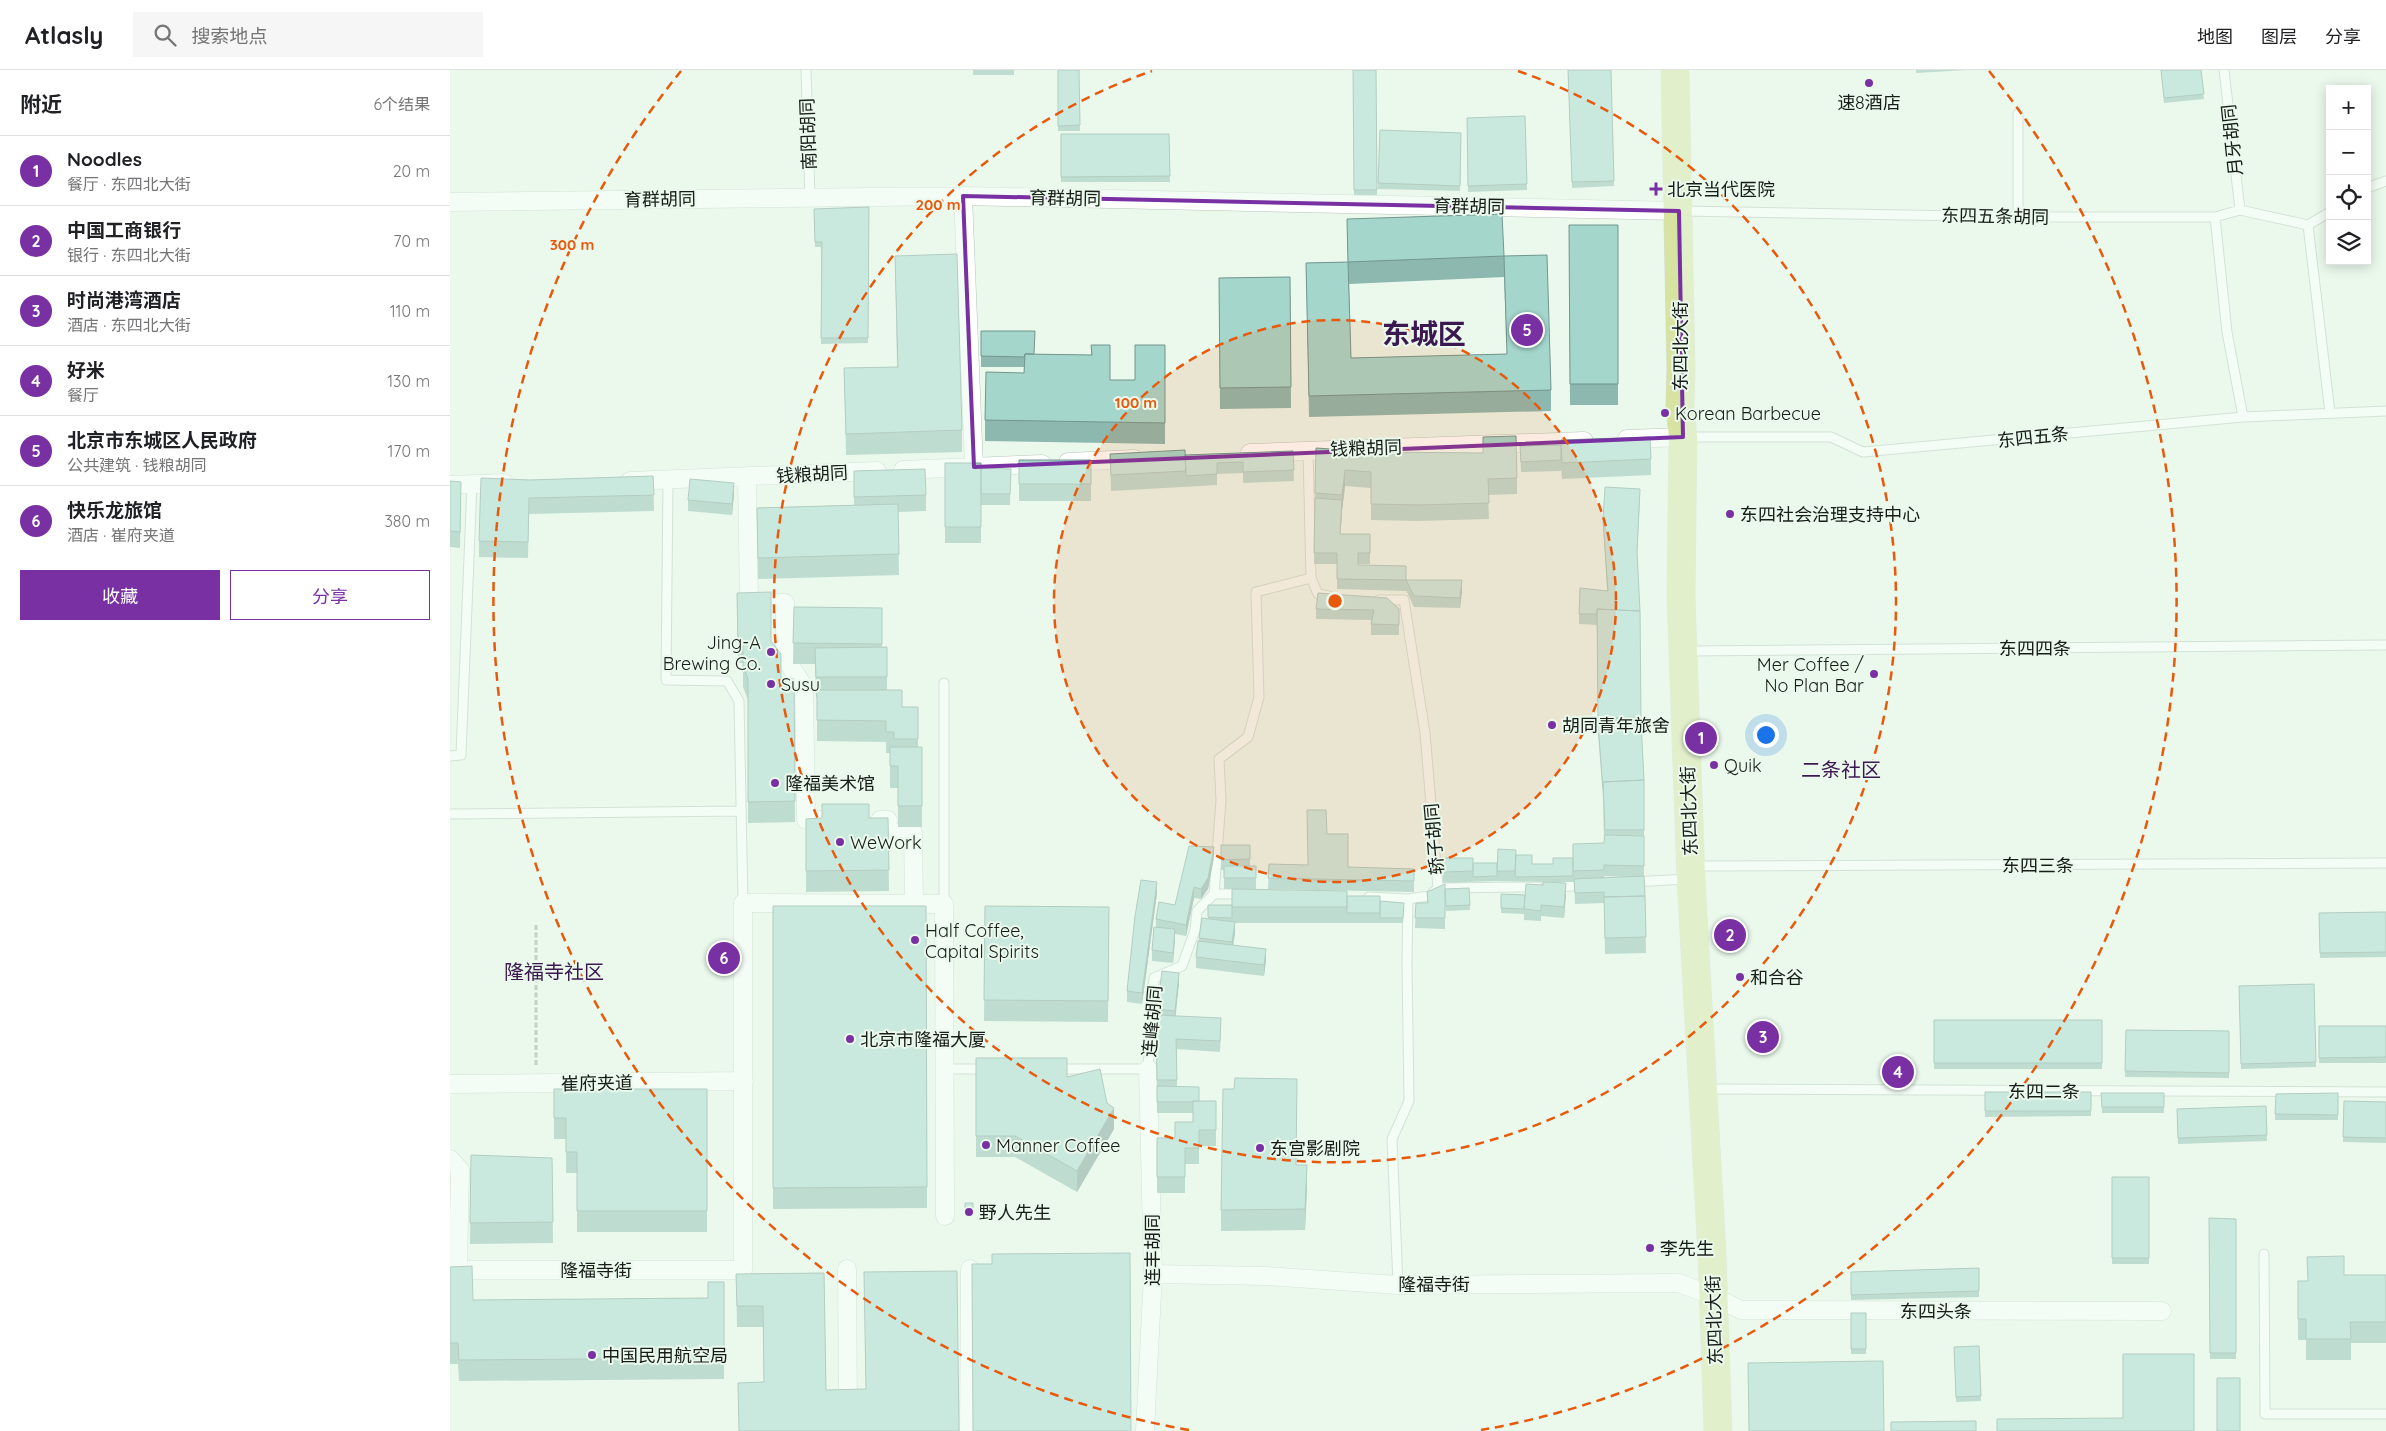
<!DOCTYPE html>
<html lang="zh">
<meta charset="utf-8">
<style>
:root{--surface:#fff;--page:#f6f6f6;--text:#202124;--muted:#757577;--line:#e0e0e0;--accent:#7830a3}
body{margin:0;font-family:Quicksand,"Noto Sans SC",sans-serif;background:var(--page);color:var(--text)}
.controls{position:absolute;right:15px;top:15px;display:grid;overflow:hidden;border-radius:0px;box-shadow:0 2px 12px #0003}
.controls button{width:45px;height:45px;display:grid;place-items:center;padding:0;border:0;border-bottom:1px solid var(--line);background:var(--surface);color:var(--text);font:25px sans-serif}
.you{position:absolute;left:1315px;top:664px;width:18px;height:18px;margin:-12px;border:4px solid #fff;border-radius:50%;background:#1a73e8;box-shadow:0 0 0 8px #1a73e833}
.badge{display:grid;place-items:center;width:32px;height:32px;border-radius:50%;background:var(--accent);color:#fff;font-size:16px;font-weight:700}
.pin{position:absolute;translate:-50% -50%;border:2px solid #fff;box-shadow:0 1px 5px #0006}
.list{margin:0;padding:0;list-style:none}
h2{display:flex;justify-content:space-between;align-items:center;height:65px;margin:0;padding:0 20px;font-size:21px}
h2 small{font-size:16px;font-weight:400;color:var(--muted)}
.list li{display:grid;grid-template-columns:32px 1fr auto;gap:15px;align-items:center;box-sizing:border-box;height:70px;padding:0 20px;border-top:1px solid var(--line)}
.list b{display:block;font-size:19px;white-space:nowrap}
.list p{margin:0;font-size:16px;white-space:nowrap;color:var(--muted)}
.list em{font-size:16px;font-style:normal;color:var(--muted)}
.actions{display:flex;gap:10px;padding:15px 20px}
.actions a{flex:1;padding:11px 0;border:1px solid var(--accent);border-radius:0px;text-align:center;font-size:18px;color:var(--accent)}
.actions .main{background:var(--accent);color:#fff}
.icon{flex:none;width:28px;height:28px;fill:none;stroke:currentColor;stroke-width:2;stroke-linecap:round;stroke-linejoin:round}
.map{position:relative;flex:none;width:1936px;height:1361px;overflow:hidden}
header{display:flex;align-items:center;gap:30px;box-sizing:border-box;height:70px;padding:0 25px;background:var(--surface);border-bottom:1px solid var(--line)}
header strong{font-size:24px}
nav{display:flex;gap:28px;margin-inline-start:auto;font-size:18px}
.search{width:350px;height:45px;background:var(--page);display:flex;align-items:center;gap:12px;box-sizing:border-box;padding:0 18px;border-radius:0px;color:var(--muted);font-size:19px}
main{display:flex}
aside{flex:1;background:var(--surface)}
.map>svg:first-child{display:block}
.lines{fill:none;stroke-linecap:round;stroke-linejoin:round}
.lane-casing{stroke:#b7c6b9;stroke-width:11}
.street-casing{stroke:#b7c6b9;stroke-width:19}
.primary-casing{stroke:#dadbda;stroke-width:29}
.path{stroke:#96a198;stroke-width:3;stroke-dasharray:5 2.5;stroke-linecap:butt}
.lane{stroke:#fff;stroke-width:9}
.street{stroke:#fff;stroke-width:18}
.primary{stroke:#d7e3a1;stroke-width:28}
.wall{fill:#8db8af;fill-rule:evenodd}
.shaded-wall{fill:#73968f}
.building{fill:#a4d6cc;stroke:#73968f}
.marked{fill:none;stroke:#7830a3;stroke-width:4;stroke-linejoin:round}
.ring{fill:none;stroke:#e8590c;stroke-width:2.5;stroke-dasharray:9 6}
.poi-dot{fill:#7830a3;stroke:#eaf9ec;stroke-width:2}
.labels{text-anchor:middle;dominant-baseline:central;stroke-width:4;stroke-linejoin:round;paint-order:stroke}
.poi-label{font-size:18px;fill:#171c18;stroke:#eaf9ec;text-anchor:start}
.street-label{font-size:18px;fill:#171c18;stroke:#eaf9ec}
.quarter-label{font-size:20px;fill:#3b1950;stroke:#eaf9ec}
.town-label{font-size:28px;font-weight:bold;fill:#3b1950;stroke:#eaf9ec}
.centre{fill:#e8590c;stroke:#eaf9ec;stroke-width:2.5}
.ring-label{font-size:15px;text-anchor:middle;font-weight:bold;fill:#e8590c;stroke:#eaf9ec;stroke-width:4;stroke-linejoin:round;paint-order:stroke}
</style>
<header>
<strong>Atlasly</strong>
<div class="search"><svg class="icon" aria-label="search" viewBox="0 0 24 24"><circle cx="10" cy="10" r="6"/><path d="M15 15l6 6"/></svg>搜索地点</div>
<nav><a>地图</a><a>图层</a><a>分享</a></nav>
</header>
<main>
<aside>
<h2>附近<small>6个结果</small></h2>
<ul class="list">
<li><span class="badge">1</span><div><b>Noodles</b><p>餐厅 · 东四北大街</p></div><em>20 m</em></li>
<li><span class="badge">2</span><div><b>中国工商银行</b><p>银行 · 东四北大街</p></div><em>70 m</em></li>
<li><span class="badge">3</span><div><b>时尚港湾酒店</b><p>酒店 · 东四北大街</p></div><em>110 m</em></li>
<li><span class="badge">4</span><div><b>好米</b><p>餐厅</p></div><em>130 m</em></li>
<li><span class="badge">5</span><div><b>北京市东城区人民政府</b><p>公共建筑 · 钱粮胡同</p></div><em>170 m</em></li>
<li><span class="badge">6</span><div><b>快乐龙旅馆</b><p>酒店 · 崔府夹道</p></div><em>380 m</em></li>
</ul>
<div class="actions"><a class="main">收藏</a><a>分享</a></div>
</aside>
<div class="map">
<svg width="1936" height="1361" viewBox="0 0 1936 1361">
<rect width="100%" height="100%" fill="#eaf9ec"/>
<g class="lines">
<defs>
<path id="lane" d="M356,0L360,128
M1774,0L1790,140
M1568,44V147
M1917,118L1936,111
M1231,141L1568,147H1765L1790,140L1858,155
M1765,147L1777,262L1793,347
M1858,155L1880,343
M1858,155L1880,142
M1235,367H1381L1413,382L1793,347L1936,341
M858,380L861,508L868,524L879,526
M218,411L216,610L277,611L289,631L293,833
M929,530H954L975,663L988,818L979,826L958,829L957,893L959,1031L942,1069L948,1215
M1236,581L1936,575
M0,686L11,685L22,414
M0,744L291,741
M1244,796L1936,793
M1183,812L1237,809
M1106,817L1135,815
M988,818L1088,817
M764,824L771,730L769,689L798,667L809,627L806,522L861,508
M919,827L958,829
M494,834V613
M494,999H537
M607,999H698L704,908L732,896L745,860L747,841L764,824H793
M1255,1019L1936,1022
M1814,1184L1815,1344H1936"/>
<path id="street" d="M513,126L524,397
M0,132L513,126L1229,141
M1177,369L1233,367
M800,383L1134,371
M618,392L684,389
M453,400L592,394
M297,407L299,532L335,533V588L354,617L356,750H379
M180,411L427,401
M0,415L54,413
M430,750H438L437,763H463L464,834
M0,1014L294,1011
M0,1089L10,1100L8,1199
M397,1199L398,1338
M0,1200H293V833L494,834L495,1146
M703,1204L816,1206L948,1215L1229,1213L1263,1226L1291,1240L1712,1241
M519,1361L520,1199
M695,1361L703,1204L698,999"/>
<path id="primary" d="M1225,0L1231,299L1230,336L1233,367L1231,526L1241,809L1262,1184L1268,1361"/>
</defs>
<use href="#lane" class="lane-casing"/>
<use href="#street" class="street-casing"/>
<use href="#primary" class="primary-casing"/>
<path class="path" d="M86,855V997"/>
<use href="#lane" class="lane"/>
<use href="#street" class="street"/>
<use href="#primary" class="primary"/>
</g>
<path class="wall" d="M523,0H564V5H523Z
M608,0H629L630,61H608Z
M903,0H926L927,125H904Z
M1118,0H1161L1164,116L1122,118Z
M1466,0H1517L1466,3Z
M1711,0H1751L1754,29L1714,33Z
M1075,46L1077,120L1018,122L1017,48Z
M930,60L1011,63L1010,121L928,119Z
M611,64H719L720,112H611Z
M419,137L418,273L371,274V177H365L364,139Z
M897,149L1054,186L1101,320V341L859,347L856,193L898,192ZM1054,207L1057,284L901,288L899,214Z
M1119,155H1168V335H1120Z
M445,186L512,360V382L396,385L394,298L447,297Z
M840,207L841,338L770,339L769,208Z
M531,261L584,284L641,285V275L660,310H685L715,275V374L535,371V350L574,303V297H531Z
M1033,367L1067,408V424L1038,425L1039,449L968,451L921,450V418L895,416L892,441L890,464H920V494H908V495L956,510L1012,521L1010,538L964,537L956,520V521L887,519V494H864L866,378L923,382L1033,383Z
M1070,376L1201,389V405L1112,409L1111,397V401L1071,402Z
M843,381L844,411L793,413V403L767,404V415L661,421L660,384L735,385Z
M569,390H641V431H569Z
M495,393L531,398L561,399L560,435H531V473H495Z
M404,401L476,425V441L448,442L449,505L308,509L307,438L404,435Z
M203,406L204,441L79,444L78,488L29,487V471L80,410Z
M0,411L11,428L10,478L0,477Z
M284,424L282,445L238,441V430Z
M1190,430L1187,486L1190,541L1191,652L1194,710V806L1195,826L1196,883L1155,884L1154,833L1125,834L1124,812H1097L1116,824L1114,848L1091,846V851L1074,850V844L1051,843V824L1075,825L1093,815V812L1047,811L993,813L992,788L1023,793H1047L1066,786L1082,794H1103L1123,788L1154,773L1153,728L1148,664L1147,555L1129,554V544L1157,521L1153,450ZM1154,806L1179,807L1154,808Z
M287,523L321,571L331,609H344L345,752L298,753V630L293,617V593H288Z
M344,537L432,538V577H437V620L452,637H468V677H472V757H448V718H440V683H436V672L367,671V628H366L365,594H343Z
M866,539H949V565H921V550L866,549Z
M438,748L439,821L356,822V749Z
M877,764L898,797L964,799V822L818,819L819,794L858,795Z
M771,775H800V796H806V819H774V800H771Z
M764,787L758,819L751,829L744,828L736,866L725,864L723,893L702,891V880L706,857V849L725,835Z
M1019,818L1020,840L996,841L995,825V859L965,858L966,833H977V822L995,819Z
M707,823L692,934L677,932V921Z
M897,826L930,831L954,833L953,853H785V863L783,875L816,890L814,906L746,898V887L749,868L758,849V835H782Z
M323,836H476L477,1138L323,1139Z
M535,836L659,837L658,952L534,951Z
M1936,842V887L1870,888L1869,843Z
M729,913L725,946L771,959L770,982L727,979V1016L749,1031H766V1076H749V1094H735V1123H707V1068H725L743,1052V1043H707L706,945H707V939Z
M1864,914L1866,997L1791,999L1789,916Z
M1484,950H1652V999H1484Z
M1869,956H1936V993H1869Z
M1676,960L1779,961V1008L1675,1007Z
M526,988L617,1007L657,1033L664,1059L627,1122L565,1087H526Z
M104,1019H257V1162H127V1103H116V1069H104Z
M1535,1022H1641V1046L1535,1047Z
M1651,1023H1714V1043H1652Z
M1888,1023V1050H1825L1826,1024Z
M1894,1031L1936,1032V1073L1893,1072Z
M1816,1036L1817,1071L1728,1074L1727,1039Z
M21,1085L102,1088L103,1173L20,1174Z
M847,1095L857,1117L855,1160L771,1161V1140Z
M1662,1107H1699V1194H1662Z
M515,1133H523V1146H515Z
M1759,1148L1786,1149V1289H1760Z
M0,1197L23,1230L258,1228L274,1212V1309L9,1311L8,1294H0Z
M1529,1198V1227L1401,1230V1202Z
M374,1203L376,1320L509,1361L314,1312L313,1257H287L286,1204Z
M1894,1205H1936V1273H1901V1290H1856V1270H1848V1211H1857Z
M1401,1243H1416V1284H1401Z
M1529,1276L1531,1331L1506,1332L1504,1277Z"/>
<path class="shaded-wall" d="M895,400V416L892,441L890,475L892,425Z
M284,413V424L282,445V434Z
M1012,510V521L1010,538V528Z
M764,777V787L758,819L751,829V819Z
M707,812V823L692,934V923Z
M1116,813V824L1114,848V837Z
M744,817V828L736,866V855Z
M785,852V863L782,883V872Z
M725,859V870L723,893V883Z
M816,879V890L814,906V895Z
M729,903V913L725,952V941Z
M664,1038V1059L627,1122V1101Z
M857,1095V1117L855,1160V1139Z"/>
<path class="building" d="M608,0H629L630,55L608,56Z
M903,0H926L927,120H904Z
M1118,0H1161L1164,111L1122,112Z
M1711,0H1751L1754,24L1714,28Z
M1075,46L1077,114L1018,116L1017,48Z
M930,60L1011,63L1010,116L928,113Z
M611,64H719L720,106L611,107Z
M419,137L418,268H371L372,172H365L364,139Z
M1052,144L1054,186L898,192L897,149Z
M1119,155H1168V314H1120Z
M507,184L512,360L396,364L394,298L448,297L445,186Z
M1097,185L1101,320L859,326L856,193L898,192L901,288L1057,284L1054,186Z
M840,207L841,317L770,318L769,208Z
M531,261H585L584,284H575L574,287L531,286Z
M641,275H660V310H685V275H715V353L535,350L536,302L574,303L575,284L642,285Z
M1066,366L1067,408L1038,409L1039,433L968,435L921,434V402L895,400L892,425L865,423L866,378L923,382L1033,383V367Z
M1200,367L1201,389L1112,393L1111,370Z
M1111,375V390L1071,392L1070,376Z
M735,380L736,401L661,405L660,384Z
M843,381L844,400L793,402V392L767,393V404L736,406L735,385Z
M569,390H641V414H569Z
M495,393H531V457H495Z
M531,398L561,399L560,424H531Z
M475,399L476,425L404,427V401Z
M203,406L204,425L79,428L78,472L29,471L31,408L80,410Z
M240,409L284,413L282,434L238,430Z
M0,411L11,412L10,462L0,461Z
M1155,417L1190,419L1187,481L1190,541L1147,539V544H1129L1130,518L1158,521L1153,450Z
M865,428L892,430L890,464H920V483H908V495L956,496V510L887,509V483H864Z
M448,434L449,484L308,488L307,438Z
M956,510H1012L1010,528L964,526Z
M321,522V571L331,584V609H344L345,731L298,732V609L293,596V572H288L287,523Z
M868,523L937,528L949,539V555L921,554L924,540L866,539Z
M344,537L432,538V574L343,573Z
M1147,539L1190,541L1191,647L1148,648Z
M437,577V607H366L365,578Z
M367,620H452V637H468V669H444V662H436V651L367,650Z
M1191,652L1194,710L1153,712V717L1148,654Z
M440,677H472V736H448V696H440Z
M1194,710V760H1155L1153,712Z
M372,734H419V748H438L439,800L356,801V749L372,748Z
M857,740H876L877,764H898V797L964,799V811L818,808L819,794L858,795Z
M1155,765L1194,766V796L1154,795V800L1123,801V774L1154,773Z
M771,775H800V789L771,790Z
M739,776L764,777L758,808L751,819L744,817L736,855L706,849L709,832L725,835Z
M1048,779L1066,780L1065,801H1047Z
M1066,785H1082V794H1103V788H1123V806L1065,807Z
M992,788H1023V801L993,802Z
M1023,793H1047V806L1023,807Z
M774,796H806V808H774Z
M1194,806L1195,826L1154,827V822L1125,823L1124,809Z
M691,810L707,812L692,923L677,921L685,846Z
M1093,812L1116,813L1114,837L1091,835V841L1074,839L1076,814L1093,815Z
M995,814V848H965L966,833H978L977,822Z
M1019,818L1020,835L996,836L995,819Z
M782,819L897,821V837H782Z
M1051,824L1075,825L1074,839L1051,838Z
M897,826H930V843H897Z
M1195,826L1196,867L1155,868L1154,827Z
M930,831L954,833L953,848H930Z
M758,835H782V848L758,847Z
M323,836H476L477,1117L323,1118Z
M535,836L659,837L658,931L534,930Z
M1936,842V882L1870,883L1869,843Z
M752,848L785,852L782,872L749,868Z
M704,857L725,859L723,883L702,880Z
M748,871L816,879L814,895L746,887Z
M712,901L729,903L725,941L707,939Z
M1864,914L1866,992L1791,994L1789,916Z
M706,945L771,948L770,971L726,969L727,1010H707Z
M1484,950H1652V993H1484Z
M1869,956H1936V987L1869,988Z
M1676,960L1779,961V1003L1675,1001Z
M526,988H617V1007L650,999L657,1033L664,1038L627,1101L565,1066H526Z
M785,1008L847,1009L846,1095H857L855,1139L771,1140L773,1019H784Z
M707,1016L749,1017V1031H743V1032H707Z
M104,1019H257V1141H127V1082H116V1048H104Z
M1535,1022H1641V1041H1535Z
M1651,1023H1714V1037H1652Z
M1888,1023V1045L1825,1044L1826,1024Z
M743,1031H766V1060H749V1078H735V1107H707V1068H725V1052H743Z
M1894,1031L1936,1032V1068L1893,1067Z
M1816,1036L1817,1065L1728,1068L1727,1039Z
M21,1085L102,1088L103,1152L20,1153Z
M1662,1107H1699V1188H1662Z
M515,1133H523V1140H515Z
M1759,1148L1786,1149V1283H1760Z
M680,1183L681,1361H523L522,1194H542V1184Z
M1894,1186V1205H1936V1252H1900L1901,1269H1856V1249H1848V1211H1858L1857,1187Z
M22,1196L23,1230L258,1228V1212H274V1288L9,1290L8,1273H0V1197Z
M1529,1198V1221L1401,1225V1202Z
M507,1201L509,1361H289L288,1313L314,1312L313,1236H287L286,1204L374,1203L376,1320L416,1319L414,1202Z
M1401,1243H1416V1279H1401Z
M1529,1276L1531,1326L1506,1327L1504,1277Z
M1673,1284H1744V1361H1547V1349L1673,1348Z
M1433,1291L1434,1361H1299L1298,1293Z
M1767,1308H1790V1361H1767Z
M1526,1351V1361H1441V1352Z"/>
<path d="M0 0H1936V1361H0ZM513,126L1229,141L1233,367L524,397Z" fill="#eaf9ec" fill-opacity=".55" fill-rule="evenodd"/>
<path class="marked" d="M513,126L1229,141L1233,367L524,397Z"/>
<circle cx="885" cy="531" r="281" fill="#e8590c" fill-opacity=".12"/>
<g class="ring">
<circle cx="885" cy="531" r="281"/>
<path d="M1068 1A561 561 0 1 1 702 1"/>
<path d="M739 1360A842 842 0 0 1 231 1M1539 1A842 842 0 0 1 1031 1360"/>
</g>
<g class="poi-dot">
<circle cx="1419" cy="13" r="5"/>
<path d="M1203.5 111.5h5v5h5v5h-5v5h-5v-5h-5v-5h5z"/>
<circle cx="1215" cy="343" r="5"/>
<circle cx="1280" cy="444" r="5"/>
<circle cx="321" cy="582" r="5"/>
<circle cx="1424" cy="604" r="5"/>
<circle cx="321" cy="614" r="5"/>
<circle cx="1102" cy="655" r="5"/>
<circle cx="1264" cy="695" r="5"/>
<circle cx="325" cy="713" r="5"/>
<circle cx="390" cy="772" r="5"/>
<circle cx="465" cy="870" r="5"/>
<circle cx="1290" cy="907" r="5"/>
<circle cx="400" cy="969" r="5"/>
<circle cx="536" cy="1075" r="5"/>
<circle cx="810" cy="1078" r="5"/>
<circle cx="519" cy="1142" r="5"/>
<circle cx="1200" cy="1178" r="5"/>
<circle cx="142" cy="1285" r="5"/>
</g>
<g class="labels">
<g class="poi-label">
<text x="1419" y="32" text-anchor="middle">速8酒店</text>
<text x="1217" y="119">北京当代医院</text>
<text x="1225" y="343">Korean Barbecue</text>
<text x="1290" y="444">东四社会治理支持中心</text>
<text x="311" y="572" text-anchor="end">Jing-A<tspan x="311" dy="21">Brewing Co.</tspan></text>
<text x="1414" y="594" text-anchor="end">Mer Coffee /<tspan x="1414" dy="21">No Plan Bar</tspan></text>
<text x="331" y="614">Susu</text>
<text x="1112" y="655">胡同青年旅舍</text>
<text x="1274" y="695">Quik</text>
<text x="335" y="713">隆福美术馆</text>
<text x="400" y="772">WeWork</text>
<text x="475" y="860">Half Coffee,<tspan x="475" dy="21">Capital Spirits</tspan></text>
<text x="1300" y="907">和合谷</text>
<text x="410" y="969">北京市隆福大厦</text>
<text x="546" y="1075">Manner Coffee</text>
<text x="820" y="1078">东宫影剧院</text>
<text x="529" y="1142">野人先生</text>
<text x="1210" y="1178">李先生</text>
<text x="152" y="1285">中国民用航空局</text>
</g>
<g class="street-label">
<text transform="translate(358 64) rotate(-92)">南阳胡同</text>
<text transform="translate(1782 70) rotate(-96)">月牙胡同</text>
<text transform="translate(615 128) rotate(1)">育群胡同</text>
<text transform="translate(210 129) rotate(-1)">育群胡同</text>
<text transform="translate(1019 136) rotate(1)">育群胡同</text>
<text transform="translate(1545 146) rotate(1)">东四五条胡同</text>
<text transform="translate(1230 276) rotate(-90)">东四北大街</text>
<text transform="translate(1583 367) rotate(-6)">东四五条</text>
<text transform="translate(916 378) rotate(-2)">钱粮胡同</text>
<text transform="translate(362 404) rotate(-3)">钱粮胡同</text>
<text x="1585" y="578">东四四条</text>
<text transform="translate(1239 741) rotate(-92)">东四北大街</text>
<text transform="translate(984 769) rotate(-95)">轿子胡同</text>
<text x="1588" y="795">东四三条</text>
<text transform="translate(702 951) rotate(-85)">连峰胡同</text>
<text transform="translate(147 1013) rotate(-1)">崔府夹道</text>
<text x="1594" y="1021">东四二条</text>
<text transform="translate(702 1180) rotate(-90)">连丰胡同</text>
<text x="146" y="1200">隆福寺街</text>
<text x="984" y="1214">隆福寺街</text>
<text x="1486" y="1241">东四头条</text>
<text transform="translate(1264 1250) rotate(-92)">东四北大街</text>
</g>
<g class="quarter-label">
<text x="1391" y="699">二条社区</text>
<text x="104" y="901">隆福寺社区</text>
</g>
<g class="town-label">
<text x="974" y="263">东城区</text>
</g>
</g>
<circle cx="885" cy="531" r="8" class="centre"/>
<g class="ring-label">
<text x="488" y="140">200 m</text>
<text x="122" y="180">300 m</text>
<text x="686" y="338">100 m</text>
</g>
</svg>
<div class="controls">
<button>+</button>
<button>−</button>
<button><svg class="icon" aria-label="locate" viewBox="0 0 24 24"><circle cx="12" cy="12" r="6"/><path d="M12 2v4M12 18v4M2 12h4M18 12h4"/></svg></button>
<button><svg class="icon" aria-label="layers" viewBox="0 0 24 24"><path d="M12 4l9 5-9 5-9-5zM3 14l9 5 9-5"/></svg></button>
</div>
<div class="you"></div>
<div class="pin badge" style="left:1251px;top:668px">1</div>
<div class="pin badge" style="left:1280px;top:865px">2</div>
<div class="pin badge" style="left:1313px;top:967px">3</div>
<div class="pin badge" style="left:1448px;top:1002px">4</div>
<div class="pin badge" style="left:1077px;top:260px">5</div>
<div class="pin badge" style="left:274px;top:888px">6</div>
</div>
</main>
